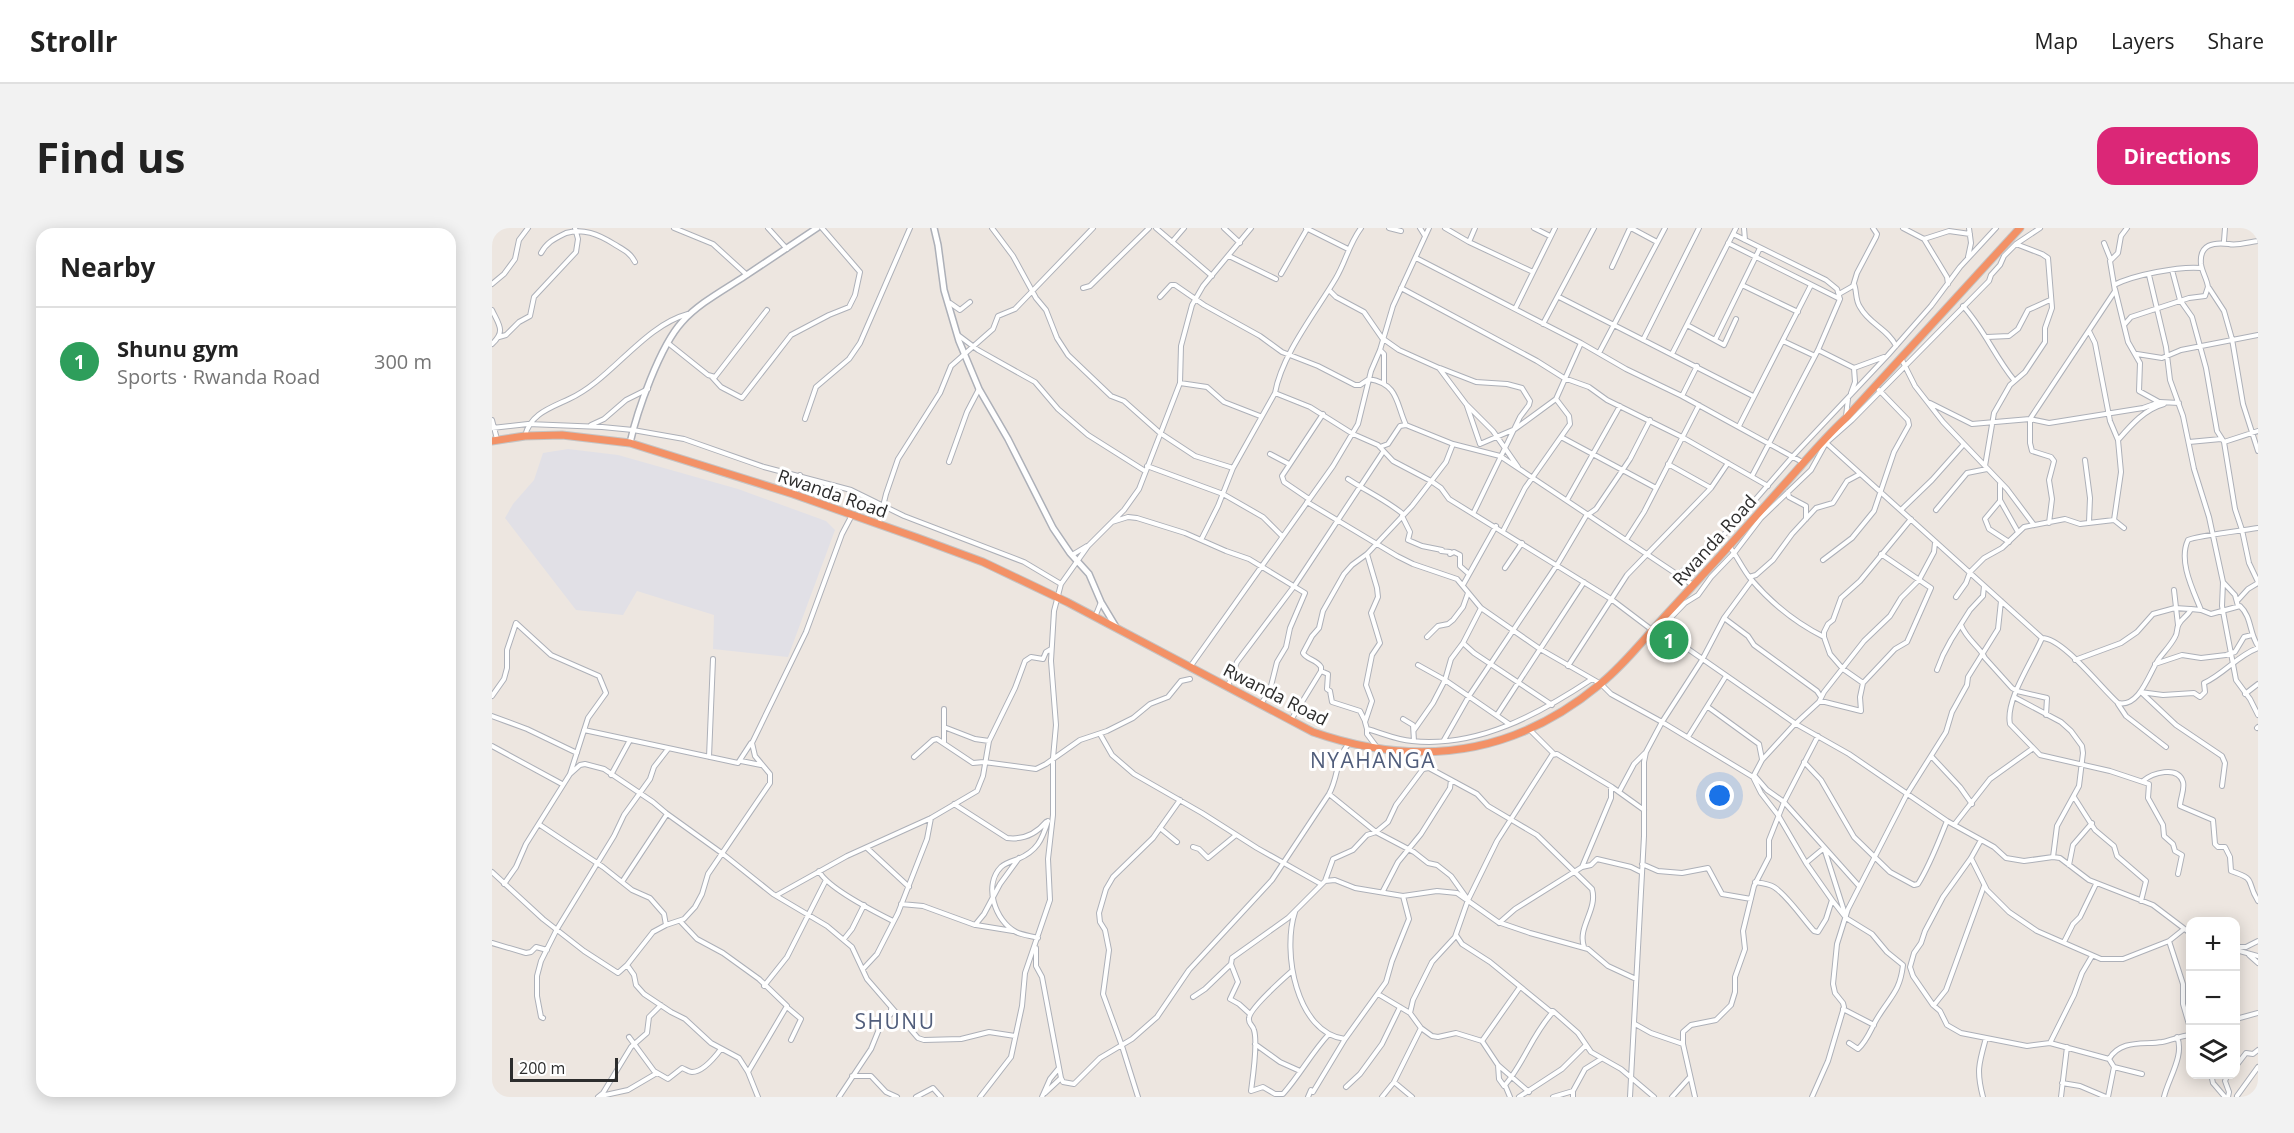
<!DOCTYPE html>
<meta charset="utf-8">
<style>
:root{--surface:#fff;--page:#f2f2f2;--text:#222;--muted:#767676;--line:#e0e0e0;--accent:#db2777}
body{margin:0;font-family:"Open Sans",sans-serif;background:var(--page);color:var(--text)}
.controls{position:absolute;right:18px;bottom:18px;display:grid;overflow:hidden;border-radius:12px;box-shadow:0 3px 15px #0003}
.controls button{width:54px;height:54px;display:grid;place-items:center;padding:0;border:0;border-bottom:2px solid var(--line);background:var(--surface);color:var(--text);font:30px sans-serif}
.scale{position:absolute;left:18px;bottom:15px;width:108px;box-sizing:border-box;padding-left:6px;border:3px solid #2d2d2d;border-top:0;font-size:16px;line-height:21px;white-space:nowrap;color:#2d2d2d;-webkit-text-stroke:4px #fff;paint-order:stroke}
.you{position:absolute;left:1228px;top:568px;width:21px;height:21px;margin:-15px;border:4px solid #fff;border-radius:50%;background:#1a73e8;box-shadow:0 0 0 9px #1a73e833}
.badge{display:grid;place-items:center;width:39px;height:39px;border-radius:50%;background:var(--accent);color:#fff;font-size:20px;font-weight:700}
.pin{position:absolute;translate:-50% -50%;border:3px solid #fff;box-shadow:0 2px 6px #0006}
.list{margin:0;padding:0;list-style:none}
h2{display:flex;justify-content:space-between;align-items:center;height:78px;margin:0;padding:0 24px;font-size:26px}
h2 small{font-size:20px;font-weight:400;color:var(--muted)}
.list li{display:grid;grid-template-columns:39px 1fr auto;gap:18px;align-items:center;box-sizing:border-box;height:108px;padding:0 24px;border-top:2px solid var(--line)}
.list b{display:block;font-size:22px;white-space:nowrap}
.list p{margin:0;font-size:20px;white-space:nowrap;color:var(--muted)}
.list em{font-size:20px;font-style:normal;color:var(--muted)}
.icon{flex:none;width:33px;height:33px;fill:none;stroke:currentColor;stroke-width:2;stroke-linecap:round;stroke-linejoin:round}
.map{position:relative;flex:none;width:1766px;height:869px;overflow:hidden;border-radius:18px}
header{display:flex;align-items:center;gap:36px;box-sizing:border-box;height:84px;padding:0 30px;background:var(--surface);border-bottom:2px solid var(--line)}
header strong{font-size:28px}
nav{display:flex;gap:33px;margin-inline-start:auto;font-size:21px}
.intro{display:flex;align-items:center;justify-content:space-between;box-sizing:border-box;height:144px;padding:0 36px}
h1{margin:0;font-size:42px}
.button{padding:15px 27px;border-radius:18px;background:var(--accent);color:#fff;font-size:21px;font-weight:700}
main{display:flex;gap:36px;padding:0 36px}
aside{flex:1;background:var(--surface);border-radius:18px;box-shadow:0 3px 15px #0003}
.map>svg:first-child{display:block}
.industrial{fill:#e1e0e6}
.lines{fill:none;stroke-linecap:round;stroke-linejoin:round}
.street-casing{stroke:#adb0b8;stroke-width:6}
.secondary-casing{stroke:#adb0b8;stroke-width:8}
.highway-casing{stroke:#c4c4c4;stroke-width:9}
.street{stroke:#fff;stroke-width:4}
.secondary{stroke:#fff;stroke-width:5}
.highway{stroke:#f39166;stroke-width:7}
.labels{text-anchor:middle;dominant-baseline:central;stroke-width:6;stroke-linejoin:round;paint-order:stroke}
.street-label{font-size:18px;fill:#2d2d2d;stroke:#fff}
.quarter-label{font-size:21px;letter-spacing:1.5px;fill:#505d7b;stroke:#fff}
</style>
<header>
<strong>Strollr</strong>
<nav><a>Map</a><a>Layers</a><a>Share</a></nav>
</header>
<div class="intro"><h1>Find us</h1><a class="button">Directions</a></div>
<main>
<aside>
<h2>Nearby<small></small></h2>
<ul class="list">
<li><span class="badge" style="background:#2e9e5b">1</span><div><b>Shunu gym</b><p>Sports · Rwanda Road</p></div><em>300 m</em></li>
</ul>
</aside>
<div class="map">
<svg width="1766" height="869" viewBox="0 0 1766 869">
<rect width="100%" height="100%" fill="#ede6e0"/>
<path class="industrial" d="M76,221L126,227L246,261L334,293L343,302L296,429L221,421L222,387L145,363L131,387L84,382L13,290L21,276L42,252L51,225Z"/>
<g class="lines">
<defs>
<path id="street" d="M182,0L221,16L255,47
M276,0L295,21
M500,0L521,28L544,70L554,82L565,110L576,127L619,168L632,173L668,205L703,228L741,240
M664,0L720,48
M732,0L748,15
M814,0L856,21
M897,0L909,3
M928,0L933,8
M953,0L977,14L1041,44
M1042,0L1058,8
M1139,0L1165,14
M1252,0L1253,12
M1411,0L1432,11L1457,3L1478,6
M1241,6L1334,52L1345,61L1348,71L1326,122L1260,248
M1432,11L1455,49L1456,56
M1732,13L1733,0
M680,14L692,0
M977,14L983,0
M1236,15L1348,71
M1612,15L1618,30
M49,25C55,14 62,11 74,5C91,0 106,6 122,16C130,21 138,24 143,34
M737,28L784,51
M1476,29L1479,15L1477,0
M924,30L1089,115L1134,141L1190,168L1312,235
M1120,39L1138,0
M1680,42L1688,72L1700,89L1714,140L1725,203L1732,214L1743,281L1750,302L1757,335L1766,354
M789,46L815,1
M1657,47L1674,119L1678,152L1691,188L1702,241L1717,289L1731,354L1730,378L1744,452L1758,471L1766,487
M0,56L12,46L23,31L27,12L36,0
M1362,56C1365,63 1363,72 1368,79C1377,96 1396,101 1404,118
M1250,57L1306,84
M1622,57C1641,47 1688,38 1709,40
M591,60L598,58L657,0
M909,60L1045,133L1072,150L1097,159L1115,172L1190,209L1276,258
M1717,60L1732,83L1740,111L1751,176L1766,223
M1623,61L1636,114L1648,135L1647,163L1667,174
M837,62L844,69L872,84L890,110L907,122L947,140L974,176L1001,203L1026,239
M1347,66L1361,58L1365,45L1384,9L1385,6L1381,0
M668,69L679,57H683L712,77L768,108L790,124L826,138L863,157H868L877,151C907,156 904,176 914,197
M1067,69L1261,168
M458,75L468,82L478,74
M1471,78C1492,101 1503,129 1522,152
M1023,81L1063,0
M0,82C7,97 14,103 0,116
M1051,96L1102,0
M1195,97L1232,117L1244,91
M1632,97L1639,89L1697,70L1713,68L1716,59C1715,51 1710,44 1709,36C1707,16 1722,14 1737,16C1745,18 1757,14 1766,13
M1597,103L1603,115L1618,193L1626,212L1629,244L1622,292
M466,107L486,122L543,154L566,181L596,207L653,243
M7,109L14,107L27,94L38,88L42,69L84,24L86,11L83,0
M1495,109L1517,108L1526,101L1536,82L1558,72
M1151,112L1207,0
M1223,112L1268,20
M1291,113L1323,128
M176,115L216,147L223,149L275,82
M888,122L892,126V156
M1326,122L1362,140L1392,129
M1107,125L1173,0
M1180,126L1244,0
M1645,126L1670,130L1689,122L1766,107
M1409,130L1423,158L1451,194L1515,261L1542,297
M948,140L984,154L1015,156L1030,160L1038,173L1037,177L1028,189L982,284
M219,148L229,159L250,170L299,107L337,87L357,79L363,67L368,44L330,0
M688,155L715,159L732,174L768,188
M783,165C790,126 824,84 844,50C854,33 857,16 869,0
M1359,165L1363,154L1362,140
M1190,168L1205,138
M1438,175L1480,196L1538,191L1557,195L1651,180L1668,174L1687,175
M975,178L988,216
M1354,188L1356,171
M313,191L324,159L357,131L368,115L418,0
M0,192L5,211
M99,197L112,191L134,172L156,161
M1247,198L1319,57
M0,200L36,196L110,199L141,202L192,211L272,239L359,262L412,288L532,334L569,356
M33,208C38,186 58,180 77,171C119,152 151,98 196,86
M1069,209L1164,260
M1627,211C1639,197 1653,181 1672,176
M1331,212L1550,410C1571,410 1609,460 1626,475C1647,480 1657,446 1666,432C1671,425 1679,417 1683,409C1686,405 1684,400 1687,396C1690,390 1696,388 1699,381L1709,382L1719,386L1748,378C1760,389 1757,405 1766,418
M1697,214L1729,211
M1732,214L1766,203
M988,216L1023,201L1064,171
M888,219L896,216L908,198L914,197L961,216L1008,228L1201,357
M778,226L797,236
M1593,232L1598,270L1597,294
M457,234L475,184L487,161
M1176,236L1219,260
M655,238L731,266L771,289L790,308
M1493,238L1502,185L1518,157L1533,144L1553,114V100L1560,80L1556,30L1550,26L1524,16
M856,251C874,263 894,272 911,286
M1508,256V272L1526,304
M1296,264L1297,269L1314,278V291
M301,266L308,247
M817,271L792,254L790,248L831,186
M1075,272L1128,178
M1508,273L1493,291L1497,301L1517,314
M815,274L905,328L921,336L965,351L989,380L1048,421L1109,456L1119,466L1170,494L1154,524L1152,534V608L1138,869
M1409,282L1440,252L1472,216
M1444,282L1475,245L1495,241
M910,288L918,304L916,312L930,318L950,322L949,323L958,324V326L962,324L968,327V338L977,346
M620,294L636,289L645,290L693,305L734,323L757,331L813,365L798,400L794,419L785,434L778,462L769,476
M387,295L394,266L406,231L448,165L459,138L501,101L506,88L523,81L601,0
M1557,295L1560,271L1557,252L1562,233L1559,229L1540,223L1538,215V191L1623,63L1618,33L1626,25L1629,8L1635,0
M1011,303L1033,260L1078,196L1077,188L1064,171L1089,115
M709,312L726,278L741,240L783,165L818,179L861,206L886,217L901,233L939,253L949,260L957,271L1119,371L1160,402
M1134,312L1152,284L1207,177
M1237,318C1245,328 1250,340 1258,350C1279,375 1302,394 1332,409
M875,326L885,360L886,369L879,385L888,415L880,427L874,457L880,473L873,494L875,501C890,505 904,512 920,513C986,520 1047,486 1100,451
M580,327L595,318
M1331,332L1360,310L1382,283L1402,224L1417,197L1416,192L1387,162
M1013,340L1030,315
M1186,347L1238,301L1301,228L1396,127L1439,78L1468,39L1504,0
M1257,349L1264,347L1281,332L1300,306L1324,280L1341,275L1355,253L1368,246
M1260,352L1232,390L1210,432L1170,494L1261,549L1269,565L1286,587L1314,635L1332,620L1354,689
M1731,354L1743,367L1746,378
M971,357L1004,298
M1682,362L1686,397
M1464,369L1474,355L1478,344L1492,330L1510,320L1532,299L1573,291L1588,296L1622,292L1632,300
M1746,372L1756,361L1766,355
M1709,382C1701,362 1686,333 1696,312C1702,308 1754,302 1766,300
M603,389L609,374
M1232,390L1256,408L1262,417L1325,463L1329,469
M1469,397C1475,412 1488,419 1493,430L1520,460L1525,463L1555,470L1554,487
M1163,398L1304,496L1357,526L1455,593L1502,619L1514,630L1532,633L1561,629L1568,630L1597,652L1661,677L1698,705
M1168,401L1193,375L1206,367L1219,349L1243,324L1269,290L1319,242L1334,215L1360,192L1497,53L1499,47L1508,37L1512,28L1524,16L1548,0
M935,409L946,398L956,396L961,392L971,379L976,365
M1550,410C1541,432 1513,472 1518,496L1548,527L1618,543L1657,556L1656,570L1671,597L1672,608L1681,616L1683,623L1690,627L1686,646
M971,415L982,425L1060,477
M1583,432L1629,415L1645,404L1661,386L1683,380L1698,381
M1663,436L1690,427L1709,430L1734,427L1743,424L1752,409L1760,407
M926,437L953,452L1017,496
M1076,438L1135,347L1219,260L1236,235
M698,439L841,238L866,196L879,143L888,122L901,78L937,0
M1445,442L1451,427L1459,412L1478,382L1491,368L1492,358
M829,443L836,446L835,461L838,463L840,474L868,483L873,493
M1371,455L1403,421L1415,414L1439,360L1389,326
M736,458L745,434L803,357L891,224
M1648,464L1671,467L1702,465L1708,469L1713,464L1712,455C1732,446 1746,427 1766,420
M1649,464L1684,497L1730,528L1733,535L1730,558
M1753,466L1766,456
M0,468L12,451L15,440V422L24,395L59,427L107,448L114,465L96,490L78,546L34,616L24,639L12,656
M1522,469L1569,494L1579,503L1590,518L1591,525L1587,558L1565,598L1561,629
M1327,474H1333L1369,483L1368,469L1371,455L1351,441L1338,426L1332,409V404L1336,396L1341,392L1349,370L1368,353L1419,291
M1626,476L1634,488L1674,519
M1216,479L1267,516L1270,531
M452,481V514
M1005,487L1092,354
M0,488L35,501L85,525
M911,491L921,497L922,513
M799,492L829,443V439C824,431 815,432 811,425L820,408L827,400L831,383L852,346L860,337L875,326L920,278L954,234L961,216
M452,499L483,511L497,513
M1765,500L1766,499
M1037,501L1062,526
M92,502L246,535L259,515
M875,502V506L884,518
M922,502L941,475L953,452L959,431L971,415L989,380
M608,506L620,527L642,546L710,585L765,620L829,656
M1196,509L1234,448
M952,512L977,468L1065,337L1094,288L1104,281L1138,231L1158,192
M0,518L70,556
M217,529L221,431
M422,529L441,512L445,511L481,535L492,534L544,541L554,536L588,512L615,503L641,490L658,476L676,469L689,453L698,451
M1440,529L1468,559L1480,576
M249,533L269,537
M1312,534L1329,552L1362,609L1398,644L1422,657L1426,656C1438,637 1446,615 1455,593
M78,546L88,537L93,536L112,541L161,574L174,585L231,626L281,666L335,698L360,719L375,751L426,810L432,812L469,811L497,804L523,808
M119,547L138,512
M1262,547L1275,562L1292,574L1367,658
M1261,549L1270,532L1301,498L1327,474L1332,464L1372,413L1398,388L1409,370L1427,352L1442,324L1443,315
M1651,553C1660,545 1686,537 1691,554C1693,561 1688,571 1688,578L1721,592L1723,616L1726,619H1733L1738,629L1739,643C1766,652 1753,652 1766,673
M1127,564L1142,536L1153,525
M837,566L884,604L922,624L936,635L945,637L959,648L974,669
M1582,569L1603,602L1622,618L1625,628L1654,653L1649,673
M462,576L515,610C531,612 544,606 554,594
M48,597L111,639L140,662L158,670L172,686L174,697
M1462,597L1498,551L1540,521
M668,600L685,614
M1489,612L1479,630L1451,669L1433,703L1429,715L1422,725L1418,739L1421,748L1441,777L1448,783L1455,797L1469,805L1535,818L1558,815L1617,831
M701,619L707,621L716,630L744,607
M375,620L417,659
M1479,630L1495,662L1517,684L1545,703L1609,731H1631L1677,713L1692,701
M1150,636L1166,643L1190,645L1216,640L1230,666L1259,671
M1577,637L1581,617L1600,595
M1090,639L1099,637L1105,631L1139,639L1149,644
M327,643C335,660 383,684 401,693
M0,644L51,691L92,723L126,745L135,737L161,704L174,697L192,691L203,679L210,666L216,646L278,555V546L263,528L260,515L314,404L350,306L360,287
M833,653L841,631L861,622L875,607L884,604L896,594L904,577L931,541L937,540L985,566L996,578L1045,607L1100,661C1106,682 1085,699 1092,719
M130,654L175,586
M1263,654C1269,655 1277,656 1282,659C1295,667 1311,691 1322,703L1326,704L1334,691L1340,672L1314,635
M891,663L906,634L929,606L958,560L959,552
M285,667L355,628L439,590L485,563L491,548L497,513L523,460L533,433L539,429L551,431L554,424L559,421
M1340,672L1354,690L1380,706L1395,724L1411,737C1408,763 1399,768 1386,789C1379,800 1376,812 1366,821L1357,815
M409,676L431,678L483,697L492,686L508,656L527,630
M803,684C790,723 804,805 853,811
M188,693L205,711L231,725L267,751L295,778L256,844
M1007,695L1023,681L1090,639L1119,570V559
M484,697L521,703
M964,707L970,716L998,734L1058,783H1061L1086,805L1099,824L1129,841L1162,869
M546,710C539,708 530,707 524,704C503,693 491,657 509,639C513,635 520,633 526,631C545,623 550,612 556,593
M352,711L360,701L372,677
M1677,713L1691,756V776L1698,800
M1572,714L1581,696L1588,689L1604,656
M0,715L34,725L39,724L44,719L55,722
M1744,719H1754L1766,713
M544,720V738L550,749L569,850L571,854L582,856L608,830L640,811L665,789L697,742L780,652L837,566C847,548 843,532 857,515
M1744,722L1766,728
M1757,727L1766,735
M135,737L142,747L144,757L152,766L179,784L193,791L219,815L247,830L256,844L266,869
M371,741L385,726L406,685L435,611L439,590
M800,743C791,751 758,780 757,790C756,796 761,797 762,802C766,815 761,848 759,863L771,859L783,866H791C808,847 820,824 837,806
M1744,757L1745,759
M272,758L295,729L334,652
M886,766L918,785L929,800L940,808L946,809L964,805L990,813L1006,837L1037,864
M701,769L713,761L739,736
M1442,777L1454,762L1492,658
M296,780L309,791L299,812
M1351,781L1382,797
M918,785L921,772L940,734L963,709L976,672L1005,613L1060,527L1065,526L1120,559L1152,582
M758,786L747,776L738,771L746,754L739,736L740,730L796,690L833,653L843,652L863,660L911,668L945,663L965,665L1006,694L1038,705L1096,721L1116,738L1144,751
M51,790L49,789L45,768V748L49,733L65,701L122,608L132,587L158,551L162,539L176,521
M1744,791L1766,785
M1143,796L1159,805L1191,816
M137,809L162,843L176,851L190,840C193,841 197,844 200,844C211,844 223,829 229,821
M990,813L1028,759
M1558,815L1582,767L1590,745L1600,728
M763,816L788,834L808,843
M1617,831C1629,811 1652,817 1670,814C1680,812 1688,808 1698,807
M1006,837L1007,851L1012,858
M1744,838L1754,825L1761,826L1766,822
M1622,839L1650,846
M1719,846L1721,855L1733,869
M1736,846L1733,853L1737,864L1736,869
M360,848H379L394,864L405,869
M902,854L920,869
M1570,855L1588,858L1614,869
M854,859L868,846L890,816L908,779
M553,865L569,850
M109,868L136,862L165,845
M1745,868L1766,839
M106,869L111,865L139,819L155,805L157,789L169,777
M347,869L379,821L390,794L399,786V781
M424,869L441,860L449,869
M488,869L519,829L530,778L533,745L558,672L556,631L561,587V530L564,497L559,433L562,383L569,356L596,318L632,282L647,261L688,155L689,118L700,77L711,58L759,0
M550,869L558,851L567,840
M646,869L630,818L611,766L617,722L613,702L608,694L607,685L614,661L621,649L661,610L688,572
M816,869L819,862L821,864L853,811L894,754L900,733L917,691L911,668
M890,869L902,854L929,800
M1018,869L1013,857C1032,835 1041,805 1061,784
M1027,869L1070,841L1093,818
M1061,869L1081,863
M1081,869V863L1093,841L1109,831
M1180,869L1197,850
M1203,869L1191,816V804L1199,797L1224,792L1239,777L1243,764V749L1253,721L1251,703L1262,658L1277,629V612L1292,574L1326,508
M1320,869L1336,833L1352,779L1351,775L1343,765L1341,756L1345,716L1356,681L1415,566L1454,504L1460,484L1475,457L1476,449L1506,401L1509,373
M1491,869C1484,843 1487,835 1494,810
M1569,869L1575,819
M1616,869L1622,839L1617,831
M1672,869C1676,851 1693,827 1685,809"/>
<path id="secondary" d="M442,0L446,17L452,62L467,113L487,161L516,211L561,300L578,325L597,346L609,374L624,399
M138,215C145,183 168,118 190,94C207,75 232,62 253,48C277,32 301,16 325,0"/>
<path id="highway" d="M0,213L33,208L70,207L138,215L301,266L426,310L491,334L575,374L821,504C924,540 1021,528 1107,457C1131,438 1152,411 1173,388C1212,346 1251,303 1289,260C1311,236 1330,212 1354,190L1528,0"/>
</defs>
<use href="#street" class="street-casing"/>
<use href="#secondary" class="secondary-casing"/>
<use href="#highway" class="highway-casing"/>
<use href="#street" class="street"/>
<use href="#secondary" class="secondary"/>
<use href="#highway" class="highway"/>
</g>
<g class="labels">
<g class="street-label">
<text transform="translate(341 265) rotate(19)">Rwanda Road</text>
<text transform="translate(1222 312) rotate(-48)">Rwanda Road</text>
<text transform="translate(784 466) rotate(27)">Rwanda Road</text>
</g>
<g class="quarter-label">
<text x="881" y="532">NYAHANGA</text>
<text x="403" y="793">SHUNU</text>
</g>
</g>
</svg>
<div class="controls">
<button>+</button>
<button>−</button>
<button><svg class="icon" aria-label="layers" viewBox="0 0 24 24"><path d="M12 4l9 5-9 5-9-5zM3 14l9 5 9-5"/></svg></button>
</div>
<div class="scale">200 m</div>
<div class="you"></div>
<div class="pin badge" style="left:1177px;top:412px;background:#2e9e5b">1</div>
</div>
</main>
